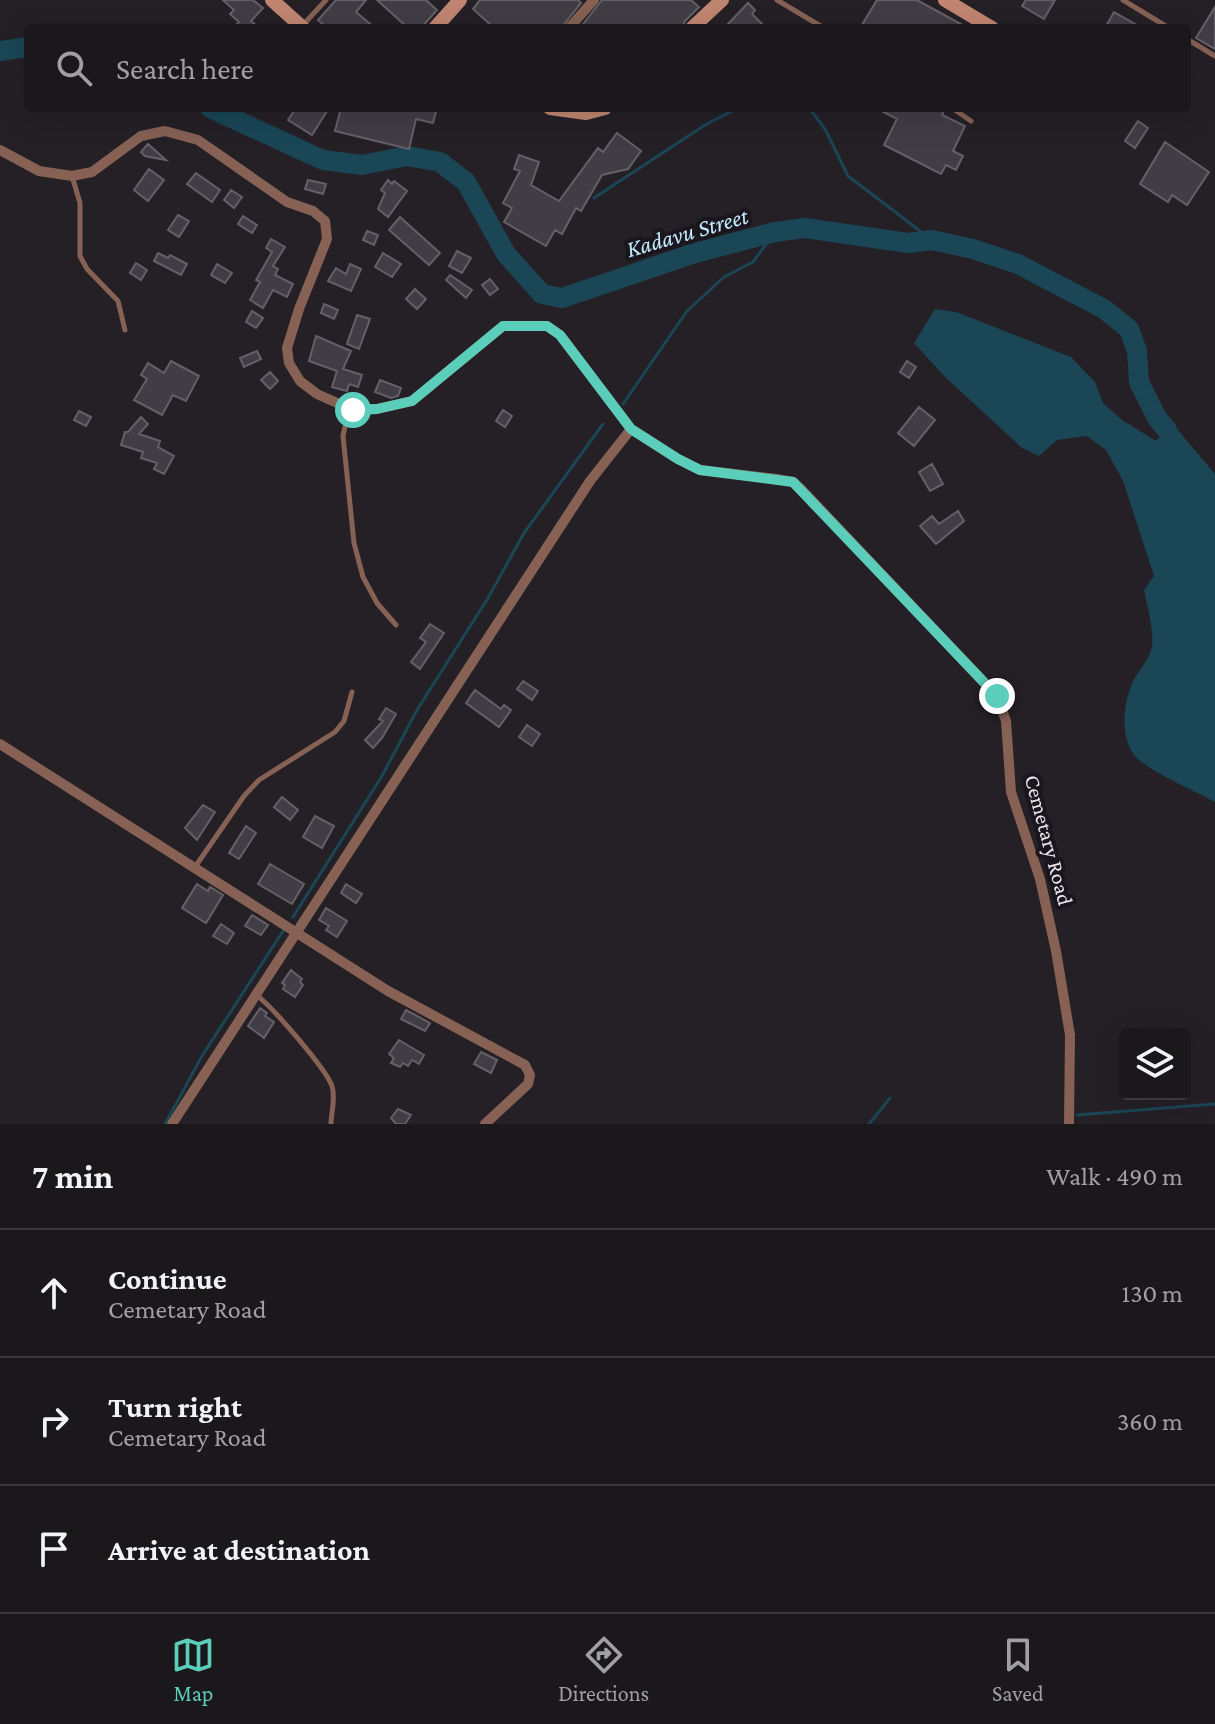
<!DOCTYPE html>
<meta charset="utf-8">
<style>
:root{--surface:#1b181c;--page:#242125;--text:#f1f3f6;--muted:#a0a0a3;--line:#39373b;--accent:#5bcebb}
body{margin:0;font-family:"Crimson Pro",serif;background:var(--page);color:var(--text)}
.controls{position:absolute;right:24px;bottom:24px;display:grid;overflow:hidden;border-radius:8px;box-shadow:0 8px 32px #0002}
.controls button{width:72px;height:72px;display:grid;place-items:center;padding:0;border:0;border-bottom:2px solid var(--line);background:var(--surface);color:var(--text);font:40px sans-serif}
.stop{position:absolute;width:24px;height:24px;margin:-18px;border:6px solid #5bcebb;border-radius:50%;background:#fff}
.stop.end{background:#5bcebb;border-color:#fff;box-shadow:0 2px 8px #0008}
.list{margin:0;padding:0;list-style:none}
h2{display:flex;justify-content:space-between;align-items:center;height:104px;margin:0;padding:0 32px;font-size:34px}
h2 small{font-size:26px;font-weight:400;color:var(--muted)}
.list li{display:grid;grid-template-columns:52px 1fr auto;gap:24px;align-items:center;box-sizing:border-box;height:128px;padding:0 32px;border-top:2px solid var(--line)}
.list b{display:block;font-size:30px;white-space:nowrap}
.list p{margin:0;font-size:26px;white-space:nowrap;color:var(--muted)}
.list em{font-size:26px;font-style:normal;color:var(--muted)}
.icon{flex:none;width:44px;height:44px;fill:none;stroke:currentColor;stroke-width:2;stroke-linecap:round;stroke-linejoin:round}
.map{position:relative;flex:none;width:1215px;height:1124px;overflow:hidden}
.search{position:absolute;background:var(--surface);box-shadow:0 8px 32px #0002;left:24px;right:24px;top:24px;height:88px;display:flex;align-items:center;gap:20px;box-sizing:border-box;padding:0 28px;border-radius:8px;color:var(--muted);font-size:30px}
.sheet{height:488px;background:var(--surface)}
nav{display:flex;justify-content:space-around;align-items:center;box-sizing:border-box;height:112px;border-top:2px solid var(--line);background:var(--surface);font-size:22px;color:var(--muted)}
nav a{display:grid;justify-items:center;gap:4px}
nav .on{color:var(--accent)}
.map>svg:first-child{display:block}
.water{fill:#1a4656}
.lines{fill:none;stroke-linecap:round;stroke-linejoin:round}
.stream{stroke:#1a4656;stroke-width:3}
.river{stroke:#1a4656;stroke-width:20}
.building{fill:#413d44;stroke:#656068;stroke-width:2}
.lane{stroke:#866154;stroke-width:5}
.street{stroke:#866154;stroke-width:10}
.secondary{stroke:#bf8570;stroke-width:14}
.route{stroke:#5bcebb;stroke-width:10}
.labels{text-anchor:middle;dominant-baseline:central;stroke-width:8;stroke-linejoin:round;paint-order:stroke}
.street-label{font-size:22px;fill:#ebe8ec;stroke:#1b161d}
.water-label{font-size:24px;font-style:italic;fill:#c0ebfd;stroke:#1b161d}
</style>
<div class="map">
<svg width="1215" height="1124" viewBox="0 0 1215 1124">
<rect width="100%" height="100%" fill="#242026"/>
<path class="water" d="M935,309L956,312L1071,357L1095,382L1103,403L1122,420L1156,441L1173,424L1215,474V802C1197,792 1144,769 1134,755C1121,737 1123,709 1130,689C1135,672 1149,663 1152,646C1154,628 1147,607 1144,590L1154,576L1123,481L1106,450L1087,436L1057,440L1039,456L1022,448L945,377L914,343Z"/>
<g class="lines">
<path class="stream" d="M809,108L825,129L848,176L932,240
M594,198L705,125L738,108
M623,404L687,311L724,277L753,262L775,232
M293,917L382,776L417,710L488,598L524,533L603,424
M1077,1115L1215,1104
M165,1124L202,1056L283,931
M869,1124L890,1098"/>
<path class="river" d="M0,51L28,47
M210,108L323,160L362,165L407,156L440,162L466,182L506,254L542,294L562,298L695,253L775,232L805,228L908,243L932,240L973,249L1018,264L1104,309L1129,329L1137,351L1139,382L1157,418L1167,430"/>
</g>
<path class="building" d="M223,0H253L263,8L251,21L259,28H233L239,22L230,14L234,10Z
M336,0H366L356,12L375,28H327L318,20Z
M377,0H426L437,10L421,28H408Z
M480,0H578L581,3L561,28H494L473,9Z
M602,0H691L699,7L685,21L682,28H580Z
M877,0H917L968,28H860Z
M1026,0H1055L1044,19L1022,6Z
M748,3L755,10L752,14L766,28H733L728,24Z
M1215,7V49L1196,38Z
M1114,12L1142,28H1105Z
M296,108H329L312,135L288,120Z
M341,108H437L433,123L416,119L409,149L335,131Z
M876,108H945L942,115L965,126L953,151L963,156L956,170L946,165L941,174L884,145L897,119Z
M1138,121L1148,128L1135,148L1125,141Z
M617,133L641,151L628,169L602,175L581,211L576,208L562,234L555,230L546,246L504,222L512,208L503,203L520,171L514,169L519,155L539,162L531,185L559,201L598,148L603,152Z
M1165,142L1209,172L1187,205L1172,195L1168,202L1140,184Z
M148,144L166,160L145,156L141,152Z
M149,169L164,180L148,201L134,190Z
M196,173L220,190L212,202L187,184Z
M308,180L326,184L323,194L305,189Z
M388,180L392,184L394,181L407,191L388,217L378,209L385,193L381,190Z
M231,190L242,197L234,208L224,200Z
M178,215L189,221L179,237L168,230Z
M243,216L257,225L252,233L238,224Z
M400,217L440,253L429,265L389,230Z
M367,231L378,235L374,245L363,240Z
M271,239L285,247L273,266L278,269L275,275L293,284L287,297L273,290L263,308L250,300L260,282L256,280L272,252L266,248Z
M457,251L471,258L462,273L449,266Z
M158,253L168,258L170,255L187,264L181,275L154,261Z
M383,253L401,264L392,277L375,267Z
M136,263L147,270L141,280L130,273Z
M217,264L232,273L225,283L211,275Z
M350,264L361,269L351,291L328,281L336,268L346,274Z
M450,275L472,290L466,298L446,280Z
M490,279L498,289L490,295L482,285Z
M415,289L426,299L417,309L406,299Z
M324,304L338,310L334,319L321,313Z
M252,311L263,318L256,328L246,322Z
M357,315L370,319L359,349L347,344Z
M316,336L351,351L343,369L362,375L358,387L349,384L347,391L332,387L337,371L309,361Z
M257,351L261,359L244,367L240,358Z
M171,361L199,376L186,401L173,395L162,415L134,400L147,379L141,375L148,363L164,373Z
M907,361L916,367L909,378L900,372Z
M270,372L278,381L270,389L261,380Z
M380,380L401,388L398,396L391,398L375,392Z
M919,407L935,420L914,446L898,433Z
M503,410L512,416L505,427L496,421Z
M79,411L91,417L86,426L74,420Z
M141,417L148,424L139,434L160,441L158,447L174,456L164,474L154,469L157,463L141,458L143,452L121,445L125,432H128Z
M932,464L943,484L930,491L919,472Z
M958,511L964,521L936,544L920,526L932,516L939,524Z
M430,624L444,633L420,669L411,662L426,642L420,638Z
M523,681L538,691L532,700L517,689Z
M475,690L501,709L504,705L511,710L499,727L466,703Z
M386,708L396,714L382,738L373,748L365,740L383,721L379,719Z
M527,725L540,734L532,746L519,737Z
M282,797L298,810L290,820L274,807Z
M203,805L215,812L197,840L185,828Z
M315,816L334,826L322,848L303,837Z
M246,826L256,833L239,859L229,853Z
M270,864L304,884L292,904L258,884Z
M197,884L208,891L210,887L223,895L206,923L182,908Z
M346,884L362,894L356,903L341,893Z
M326,908L347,921L337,937L326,930L329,926L319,920Z
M252,915L268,925L261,935L245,926Z
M221,924L234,933L227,944L213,936Z
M291,970L302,979L300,982L303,985L295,997L283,989L285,985L282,983Z
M260,1008L267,1013L265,1016L274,1022L264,1038L248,1026Z
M406,1010L430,1023L425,1031L401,1019Z
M399,1040L424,1055L419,1064L412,1060L408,1066L403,1063L400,1067L391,1063L394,1058L389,1054Z
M481,1052L497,1060L491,1073L474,1064Z
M398,1109L411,1115L405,1124H396L391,1118Z"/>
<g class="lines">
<path class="lane" d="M777,0L824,28
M1123,0L1169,28
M302,26L326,0
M1187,39L1215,56
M952,108L971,121
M72,176L80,203V256L87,269L118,301L125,330
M349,408L343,436L354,543L363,577L377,603L396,625
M195,867L244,796L259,780L335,732L344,721L352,692
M255,994C272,1006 326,1069 332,1086C336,1099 331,1112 331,1124"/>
<path class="street" d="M569,28L594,0
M0,150L39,171L72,176L92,172L141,136L165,131L198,140L287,202L313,211L325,221L327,239L299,309L287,348L289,363L300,381L317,394L353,410L377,409L412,401L503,326H547L560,335L631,429L678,459L700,470L777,479L793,482L800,488L997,696L1006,721L1011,792L1040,879L1056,951L1070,1035L1069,1124
M0,744L388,991L525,1065L530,1075L528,1084L485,1124
M172,1124L590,481L631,429"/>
<path class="secondary" d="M272,0L303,28
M945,0L992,28
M435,28L460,0
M692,28L722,0
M550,108L586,113L605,108"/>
</g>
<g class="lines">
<path class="route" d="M353,410L377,409L412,401L503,326H547L560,335L631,429L678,459L700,470L793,482L997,696"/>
</g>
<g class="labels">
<g class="street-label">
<text transform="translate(1049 840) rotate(75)">Cemetary Road</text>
</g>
<g class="water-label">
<text transform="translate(687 232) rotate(-16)">Kadavu Street</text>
</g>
</g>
</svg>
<div class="controls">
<button><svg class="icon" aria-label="layers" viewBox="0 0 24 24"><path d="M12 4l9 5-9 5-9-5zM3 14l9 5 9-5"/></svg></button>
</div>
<div class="stop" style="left:353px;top:410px"></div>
<div class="stop end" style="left:997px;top:696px"></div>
<div class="search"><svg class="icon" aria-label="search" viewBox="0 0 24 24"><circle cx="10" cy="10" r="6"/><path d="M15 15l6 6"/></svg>Search here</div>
</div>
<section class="sheet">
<h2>7 min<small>Walk · 490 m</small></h2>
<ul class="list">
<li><svg class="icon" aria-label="ahead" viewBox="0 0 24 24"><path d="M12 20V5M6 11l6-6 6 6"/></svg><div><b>Continue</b><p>Cemetary Road</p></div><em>130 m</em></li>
<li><svg class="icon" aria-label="right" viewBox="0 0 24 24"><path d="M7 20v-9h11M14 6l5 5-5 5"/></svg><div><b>Turn right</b><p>Cemetary Road</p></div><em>360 m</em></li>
<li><svg class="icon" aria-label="arrive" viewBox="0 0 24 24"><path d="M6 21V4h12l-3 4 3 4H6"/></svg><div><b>Arrive at destination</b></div></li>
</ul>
</section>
<nav>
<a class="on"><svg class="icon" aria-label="map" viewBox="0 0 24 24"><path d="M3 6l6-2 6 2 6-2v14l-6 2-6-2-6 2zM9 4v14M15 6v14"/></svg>Map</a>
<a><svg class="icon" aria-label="directions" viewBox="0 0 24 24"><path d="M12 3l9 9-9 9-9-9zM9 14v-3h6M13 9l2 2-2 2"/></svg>Directions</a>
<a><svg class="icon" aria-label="saved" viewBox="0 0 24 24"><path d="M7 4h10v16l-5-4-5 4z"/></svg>Saved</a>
</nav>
